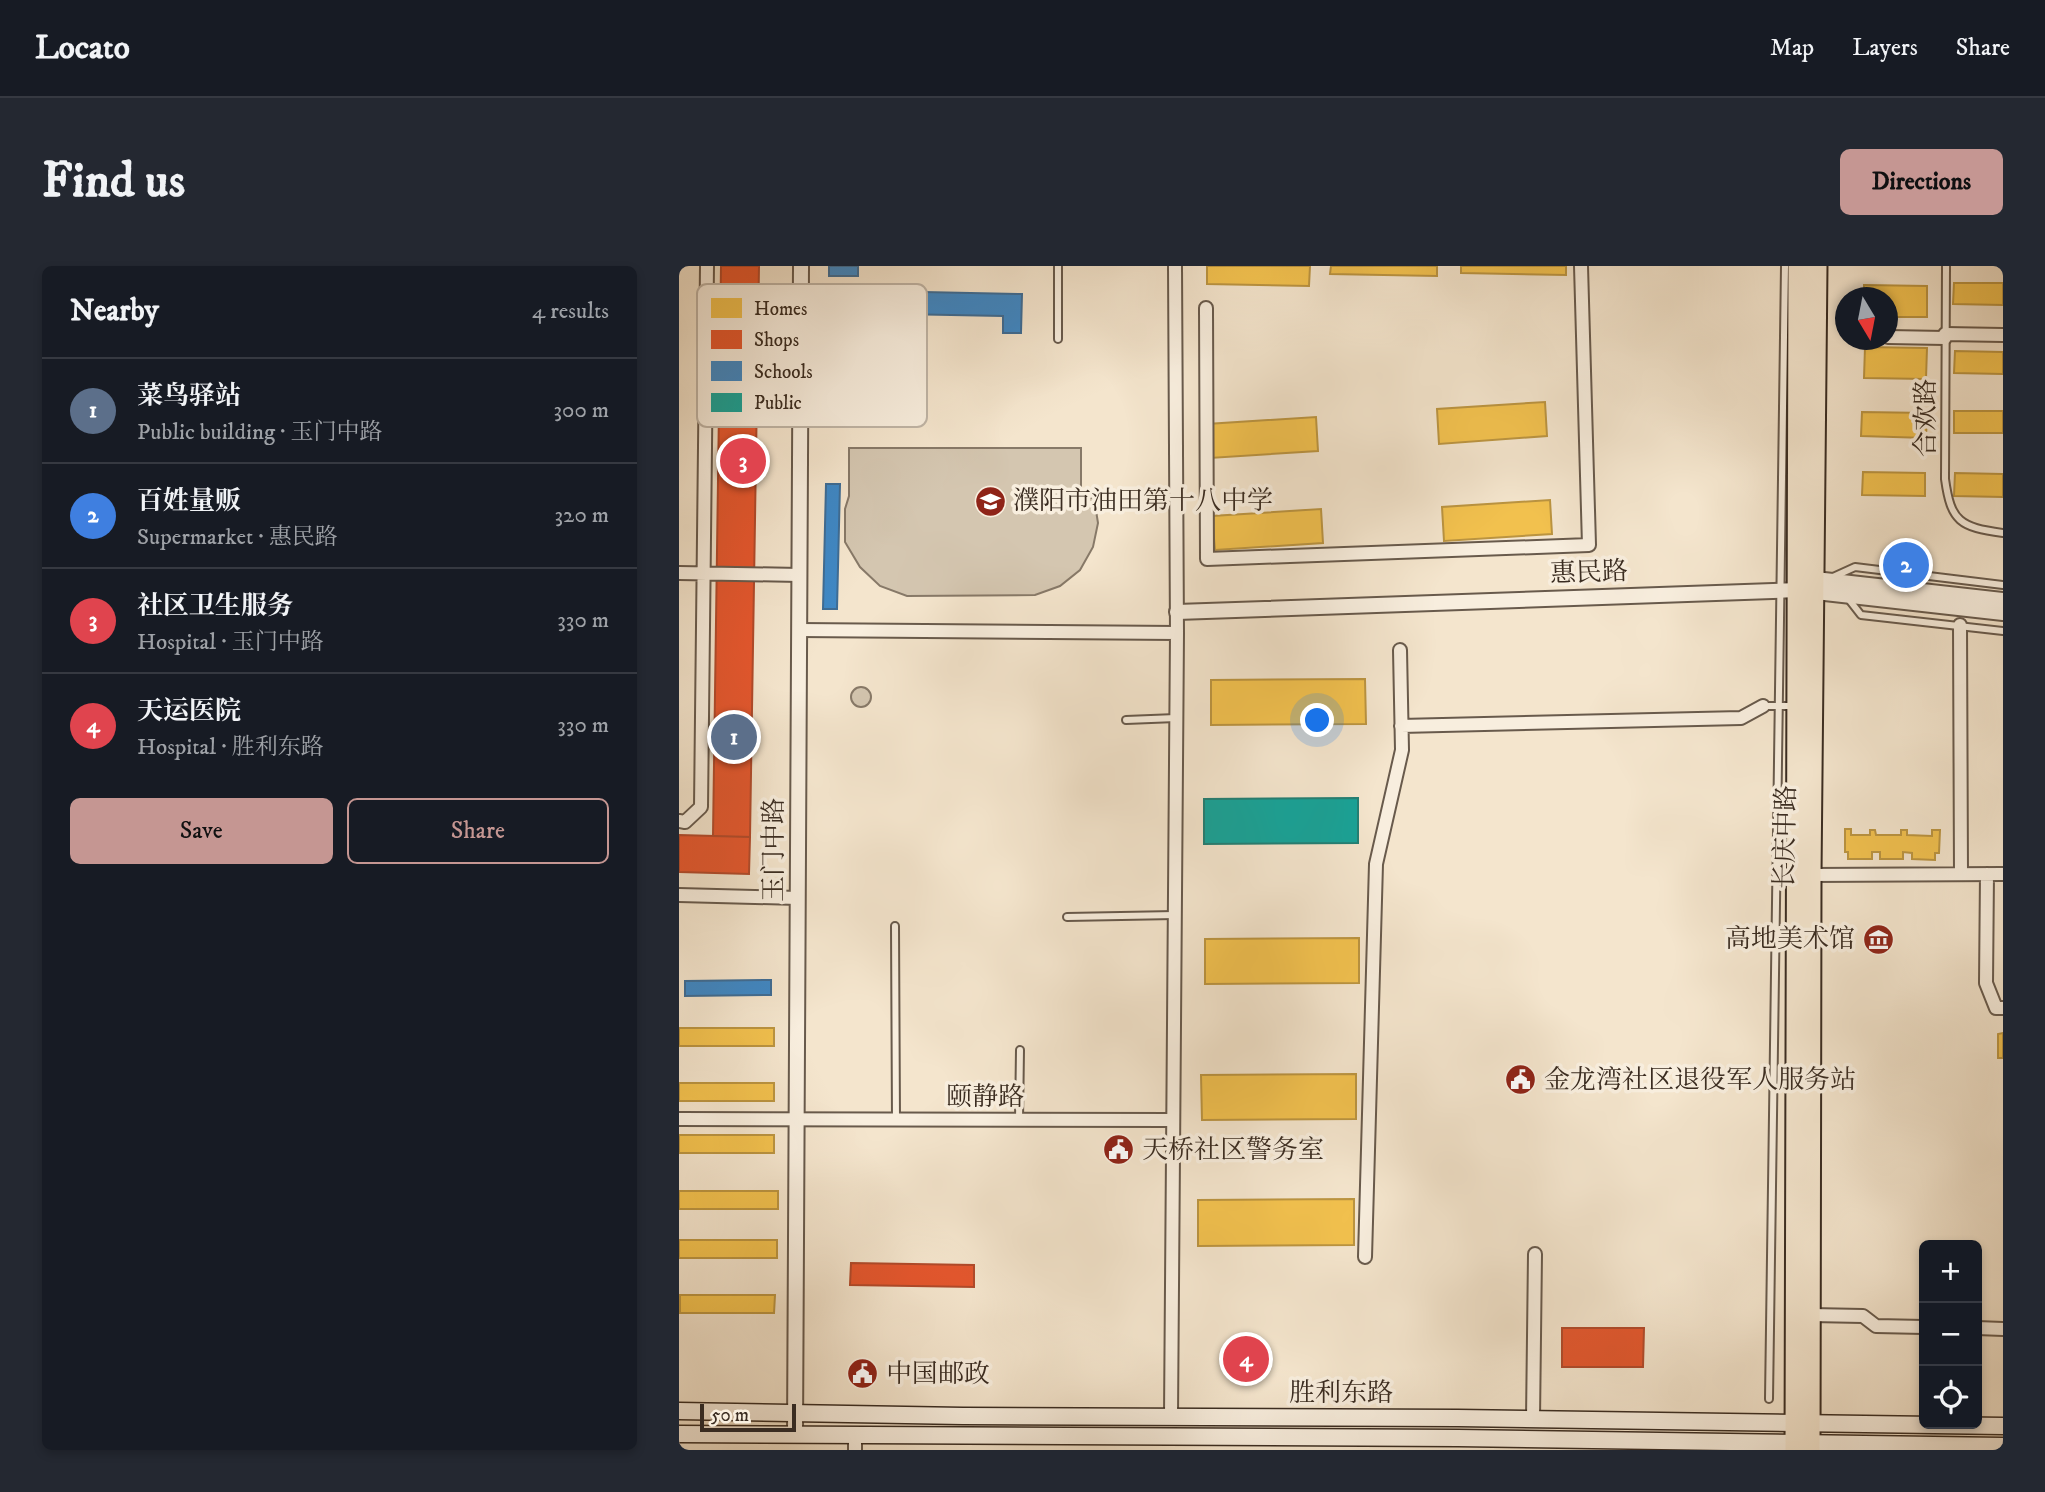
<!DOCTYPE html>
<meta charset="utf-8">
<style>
:root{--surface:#171b24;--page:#242831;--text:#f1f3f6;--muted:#9ea1a6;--line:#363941;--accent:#c59692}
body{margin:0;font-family:"IM FELL DW Pica","Noto Serif SC",serif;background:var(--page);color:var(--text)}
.controls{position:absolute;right:21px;bottom:21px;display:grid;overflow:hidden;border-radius:10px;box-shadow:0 4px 10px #0003}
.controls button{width:63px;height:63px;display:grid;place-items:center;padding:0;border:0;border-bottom:2px solid var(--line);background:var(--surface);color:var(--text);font:35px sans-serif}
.compass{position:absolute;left:1156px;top:21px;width:63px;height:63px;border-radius:50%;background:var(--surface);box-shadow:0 4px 10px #0003;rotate:170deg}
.scale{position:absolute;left:21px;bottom:18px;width:96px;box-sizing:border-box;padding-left:7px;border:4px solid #3a2c21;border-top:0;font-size:19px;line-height:24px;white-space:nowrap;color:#3a2c21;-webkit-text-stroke:5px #f8eede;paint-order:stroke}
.you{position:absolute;left:639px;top:455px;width:24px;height:24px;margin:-18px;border:5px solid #fff;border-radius:50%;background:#1a73e8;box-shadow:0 0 0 10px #1a73e833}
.badge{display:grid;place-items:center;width:46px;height:46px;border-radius:50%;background:var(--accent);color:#fff;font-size:23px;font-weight:700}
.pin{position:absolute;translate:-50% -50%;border:4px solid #fff;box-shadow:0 2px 7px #0006}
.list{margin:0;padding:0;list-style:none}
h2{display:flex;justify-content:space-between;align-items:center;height:91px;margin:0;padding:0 28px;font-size:30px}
h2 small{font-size:23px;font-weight:400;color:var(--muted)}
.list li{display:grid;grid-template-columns:46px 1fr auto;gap:21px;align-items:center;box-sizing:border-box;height:105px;padding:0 28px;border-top:2px solid var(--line)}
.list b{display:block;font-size:26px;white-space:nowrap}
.list p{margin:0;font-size:23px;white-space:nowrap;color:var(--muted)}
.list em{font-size:23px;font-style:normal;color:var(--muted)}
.actions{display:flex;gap:14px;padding:21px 28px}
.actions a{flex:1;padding:16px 0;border:2px solid var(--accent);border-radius:10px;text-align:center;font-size:24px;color:var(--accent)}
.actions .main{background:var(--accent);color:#111}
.icon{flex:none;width:38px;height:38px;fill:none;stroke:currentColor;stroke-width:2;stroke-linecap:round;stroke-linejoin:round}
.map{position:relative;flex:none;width:1324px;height:1184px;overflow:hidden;border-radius:10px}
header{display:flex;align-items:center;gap:42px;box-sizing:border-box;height:98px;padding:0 35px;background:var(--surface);border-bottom:2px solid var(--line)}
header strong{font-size:33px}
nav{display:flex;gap:38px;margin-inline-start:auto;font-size:24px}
.intro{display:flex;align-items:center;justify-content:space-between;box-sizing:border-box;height:168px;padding:0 42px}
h1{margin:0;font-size:49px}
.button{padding:18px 32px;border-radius:10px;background:var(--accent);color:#111;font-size:24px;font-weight:700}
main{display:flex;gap:42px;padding:0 42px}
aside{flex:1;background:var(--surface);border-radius:10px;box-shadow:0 4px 10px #0003}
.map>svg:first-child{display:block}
.green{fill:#d4c6b0;stroke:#877968;stroke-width:2}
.homes{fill:#f2c14e;stroke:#bb9440;stroke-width:2}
.shops{fill:#e4572e;stroke:#b14a2a;stroke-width:2}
.schools{fill:#3f88c5;stroke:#3e6c94;stroke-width:2}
.public{fill:#17a398;stroke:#227f74;stroke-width:2}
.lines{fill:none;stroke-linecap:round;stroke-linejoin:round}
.service-casing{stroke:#685a4c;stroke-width:10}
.minor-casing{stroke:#685a4c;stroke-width:16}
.tertiary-casing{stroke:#685a4c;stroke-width:18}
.secondary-casing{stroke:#3a2c21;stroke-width:19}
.primary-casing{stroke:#3a2c21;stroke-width:23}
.service{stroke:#f8eede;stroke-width:6}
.minor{stroke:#f8eede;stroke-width:12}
.tertiary{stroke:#f8eede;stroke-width:14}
.secondary{stroke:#f8eede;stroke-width:16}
.primary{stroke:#f4e5cd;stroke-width:19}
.labels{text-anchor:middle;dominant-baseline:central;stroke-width:7;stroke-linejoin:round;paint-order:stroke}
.street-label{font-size:26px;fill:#3a2c21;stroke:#f8eede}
.poi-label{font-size:26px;fill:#3a2c21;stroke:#f8eede;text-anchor:start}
.key{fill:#f8eede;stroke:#bfb4a5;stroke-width:2}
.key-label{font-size:19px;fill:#3a2c21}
</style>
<header>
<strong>Locato</strong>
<nav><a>Map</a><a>Layers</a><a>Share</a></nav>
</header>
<div class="intro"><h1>Find us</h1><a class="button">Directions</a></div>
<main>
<aside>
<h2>Nearby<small>4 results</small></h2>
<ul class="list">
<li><span class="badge" style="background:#5c6f8a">1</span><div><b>菜鸟驿站</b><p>Public building · 玉门中路</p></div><em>300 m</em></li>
<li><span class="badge" style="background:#3f7fe0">2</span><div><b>百姓量贩</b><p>Supermarket · 惠民路</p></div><em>320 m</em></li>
<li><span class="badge" style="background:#e0444e">3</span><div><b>社区卫生服务</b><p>Hospital · 玉门中路</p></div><em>330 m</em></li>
<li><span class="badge" style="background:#e0444e">4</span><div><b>天运医院</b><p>Hospital · 胜利东路</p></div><em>330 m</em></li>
</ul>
<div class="actions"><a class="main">Save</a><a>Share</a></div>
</aside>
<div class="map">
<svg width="1324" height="1184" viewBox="0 0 1324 1184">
<rect width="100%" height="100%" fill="#f4e5cd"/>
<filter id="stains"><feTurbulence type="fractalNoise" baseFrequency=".00286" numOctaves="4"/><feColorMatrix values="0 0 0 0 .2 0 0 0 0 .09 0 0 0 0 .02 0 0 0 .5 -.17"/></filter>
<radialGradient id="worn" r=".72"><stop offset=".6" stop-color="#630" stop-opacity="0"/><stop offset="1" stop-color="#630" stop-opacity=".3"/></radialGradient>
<path class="green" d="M170,182H402V231L415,232L419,257L414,281L401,304L381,320L356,329L228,330L201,320L181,301L166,276V243L170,230Z
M172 431a10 10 0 1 1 20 0a10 10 0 1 1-20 0Z"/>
<path class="homes" d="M528,0H631L630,20L528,18Z
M652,0H758V10L651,8Z
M782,0H887V9L782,7Z
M1275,17H1324V39L1274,38Z
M1185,19L1248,20V51H1209V32H1185Z
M1186,81L1248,82L1247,113L1185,112Z
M1276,85L1324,86V108L1275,107Z
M866,136L868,170L760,178L758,143Z
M1275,145H1324V167H1275Z
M1183,146L1248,147L1247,172L1182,170Z
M637,151L639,185L531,192L528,158Z
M1184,206L1246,207V230L1183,229Z
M1276,207L1324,208V231L1275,230Z
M871,234L873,268L765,275L763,241Z
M642,243L644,277L536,284L533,250Z
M686,413L687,458L532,459V414Z
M1166,563H1172V569H1191V564H1196L1197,569H1222V564H1228V569L1253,570V564H1261L1260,587H1256V594L1233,593V587L1224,586V593H1201V586H1193V593H1169V586H1166Z
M680,672V717L526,718V673Z
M0,762H95V780H0Z
M1324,767V792H1319V768Z
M677,808V853L523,854L522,809Z
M0,817H95V835H0Z
M0,869H95V887H0Z
M0,925H99V943H0Z
M675,933V979L519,980V934Z
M0,974H98V992H0Z
M1,1029H96L95,1047H1Z"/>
<path class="shops" d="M42,0H80L71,571L34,570Z
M0,569L71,571L70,608L0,606Z
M172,997L295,999V1021L171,1019Z
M883,1062H965L964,1101H883Z"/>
<path class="schools" d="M150,0H179V10H150Z
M149,24L343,28L342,67H324V50L168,47L167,64H148Z
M147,218H161L158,343H144Z
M92,714V729L6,730V715Z"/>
<path class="public" d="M679,532V577L525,578V533Z"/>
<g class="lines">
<defs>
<path id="service" d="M379,0V73
M1267,0L1266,213C1272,256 1281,261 1324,267
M123,96H152
M1154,311L1176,301L1324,319
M1168,331L1182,349L1324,365
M1084,440H1113
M447,454L497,452
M388,651L496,649
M216,660L217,854
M340,854L341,784
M1090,1133L1106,0"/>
<path id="minor" d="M527,42L528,293L910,279L902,0
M1266,68L1324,69
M1209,71L1266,72
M0,307L121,309
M1281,359L1282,607
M120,364L498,367
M722,460L1062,452L1084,440
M0,555L6,556L22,541L28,0
M1308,608L1307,717L1317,742H1324
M1132,609L1324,608
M0,629L119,632
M0,853L494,854
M686,991L697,598L723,484L721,384
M1132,1049L1184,1050L1197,1060L1245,1061
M1298,1062L1324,1063
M492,1150L498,367L496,0
M854,1153L856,988
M176,1184V1169"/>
<path id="tertiary" d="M1127,312L1324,334
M498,346L1119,324L1324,347
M116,1168L122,0"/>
<path id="secondary" d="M0,1145L284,1150L779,1152L1324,1160
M0,1168L779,1172L1324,1180"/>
<path id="primary" d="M1116,1184L1119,0
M1131,1184L1132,609L1138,0"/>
</defs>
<use href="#service" class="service-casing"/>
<use href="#minor" class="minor-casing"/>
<use href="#tertiary" class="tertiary-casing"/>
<use href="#secondary" class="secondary-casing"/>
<use href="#primary" class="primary-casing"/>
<use href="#service" class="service"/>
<use href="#minor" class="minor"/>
<use href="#tertiary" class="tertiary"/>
<use href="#secondary" class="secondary"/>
<use href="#primary" class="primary"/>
</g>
<defs>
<symbol id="school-disc" viewBox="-11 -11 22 22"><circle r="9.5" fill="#8f2418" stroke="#f8eede"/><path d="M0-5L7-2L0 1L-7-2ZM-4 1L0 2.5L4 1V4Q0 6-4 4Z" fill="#fff"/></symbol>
<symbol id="museum-disc" viewBox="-11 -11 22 22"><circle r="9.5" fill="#8f2418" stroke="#f8eede"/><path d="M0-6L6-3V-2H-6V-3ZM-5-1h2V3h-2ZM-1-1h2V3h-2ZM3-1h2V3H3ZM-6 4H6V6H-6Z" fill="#fff"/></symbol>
<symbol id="civic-disc" viewBox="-11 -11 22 22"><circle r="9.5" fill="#8f2418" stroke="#f8eede"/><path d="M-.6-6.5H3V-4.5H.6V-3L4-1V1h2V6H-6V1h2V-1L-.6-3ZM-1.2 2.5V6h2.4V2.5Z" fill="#fff"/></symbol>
</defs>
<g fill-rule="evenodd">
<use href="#school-disc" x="294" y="218" width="35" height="35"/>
<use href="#museum-disc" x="1182" y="656" width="35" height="35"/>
<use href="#civic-disc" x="824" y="796" width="35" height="35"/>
<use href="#civic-disc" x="422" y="866" width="35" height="35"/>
<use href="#civic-disc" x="166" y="1090" width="35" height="35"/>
</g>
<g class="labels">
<g class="street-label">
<text transform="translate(1247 152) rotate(-90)">合欢路</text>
<text transform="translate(910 307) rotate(-2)">惠民路</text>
<text transform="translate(1107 571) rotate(-89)">长庆中路</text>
<text transform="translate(95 584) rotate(-90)">玉门中路</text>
<text x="306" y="831">颐静路</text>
<text x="662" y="1127">胜利东路</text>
</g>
<g class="poi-label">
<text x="334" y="235">濮阳市油田第十八中学</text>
<text x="1176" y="673" text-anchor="end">高地美术馆</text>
<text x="865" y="814">金龙湾社区退役军人服务站</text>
<text x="463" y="884">天桥社区警务室</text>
<text x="207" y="1108">中国邮政</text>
</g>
</g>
<rect x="18" y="18" width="230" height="143" rx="10" class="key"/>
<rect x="32" y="32" width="31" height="20" fill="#f2c14e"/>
<rect x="32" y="64" width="31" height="19" fill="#e4572e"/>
<rect x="32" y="95" width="31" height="20" fill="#3f88c5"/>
<rect x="32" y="127" width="31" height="19" fill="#17a398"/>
<g class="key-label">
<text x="75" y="49">Homes</text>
<text x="75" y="80">Shops</text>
<text x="75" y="112">Schools</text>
<text x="75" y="143">Public</text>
</g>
<rect width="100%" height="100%" filter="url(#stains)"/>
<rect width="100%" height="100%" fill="url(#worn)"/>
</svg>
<div class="controls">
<button>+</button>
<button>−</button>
<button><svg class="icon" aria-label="locate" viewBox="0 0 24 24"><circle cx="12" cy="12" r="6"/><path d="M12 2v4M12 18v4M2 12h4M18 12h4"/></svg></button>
</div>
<svg class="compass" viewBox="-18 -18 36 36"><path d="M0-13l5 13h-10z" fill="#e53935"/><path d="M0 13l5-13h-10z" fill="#9ea1a6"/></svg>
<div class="scale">50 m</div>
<div class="you"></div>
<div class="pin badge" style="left:55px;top:471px;background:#5c6f8a">1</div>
<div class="pin badge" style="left:1227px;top:299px;background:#3f7fe0">2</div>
<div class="pin badge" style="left:64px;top:195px;background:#e0444e">3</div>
<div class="pin badge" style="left:567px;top:1093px;background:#e0444e">4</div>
</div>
</main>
